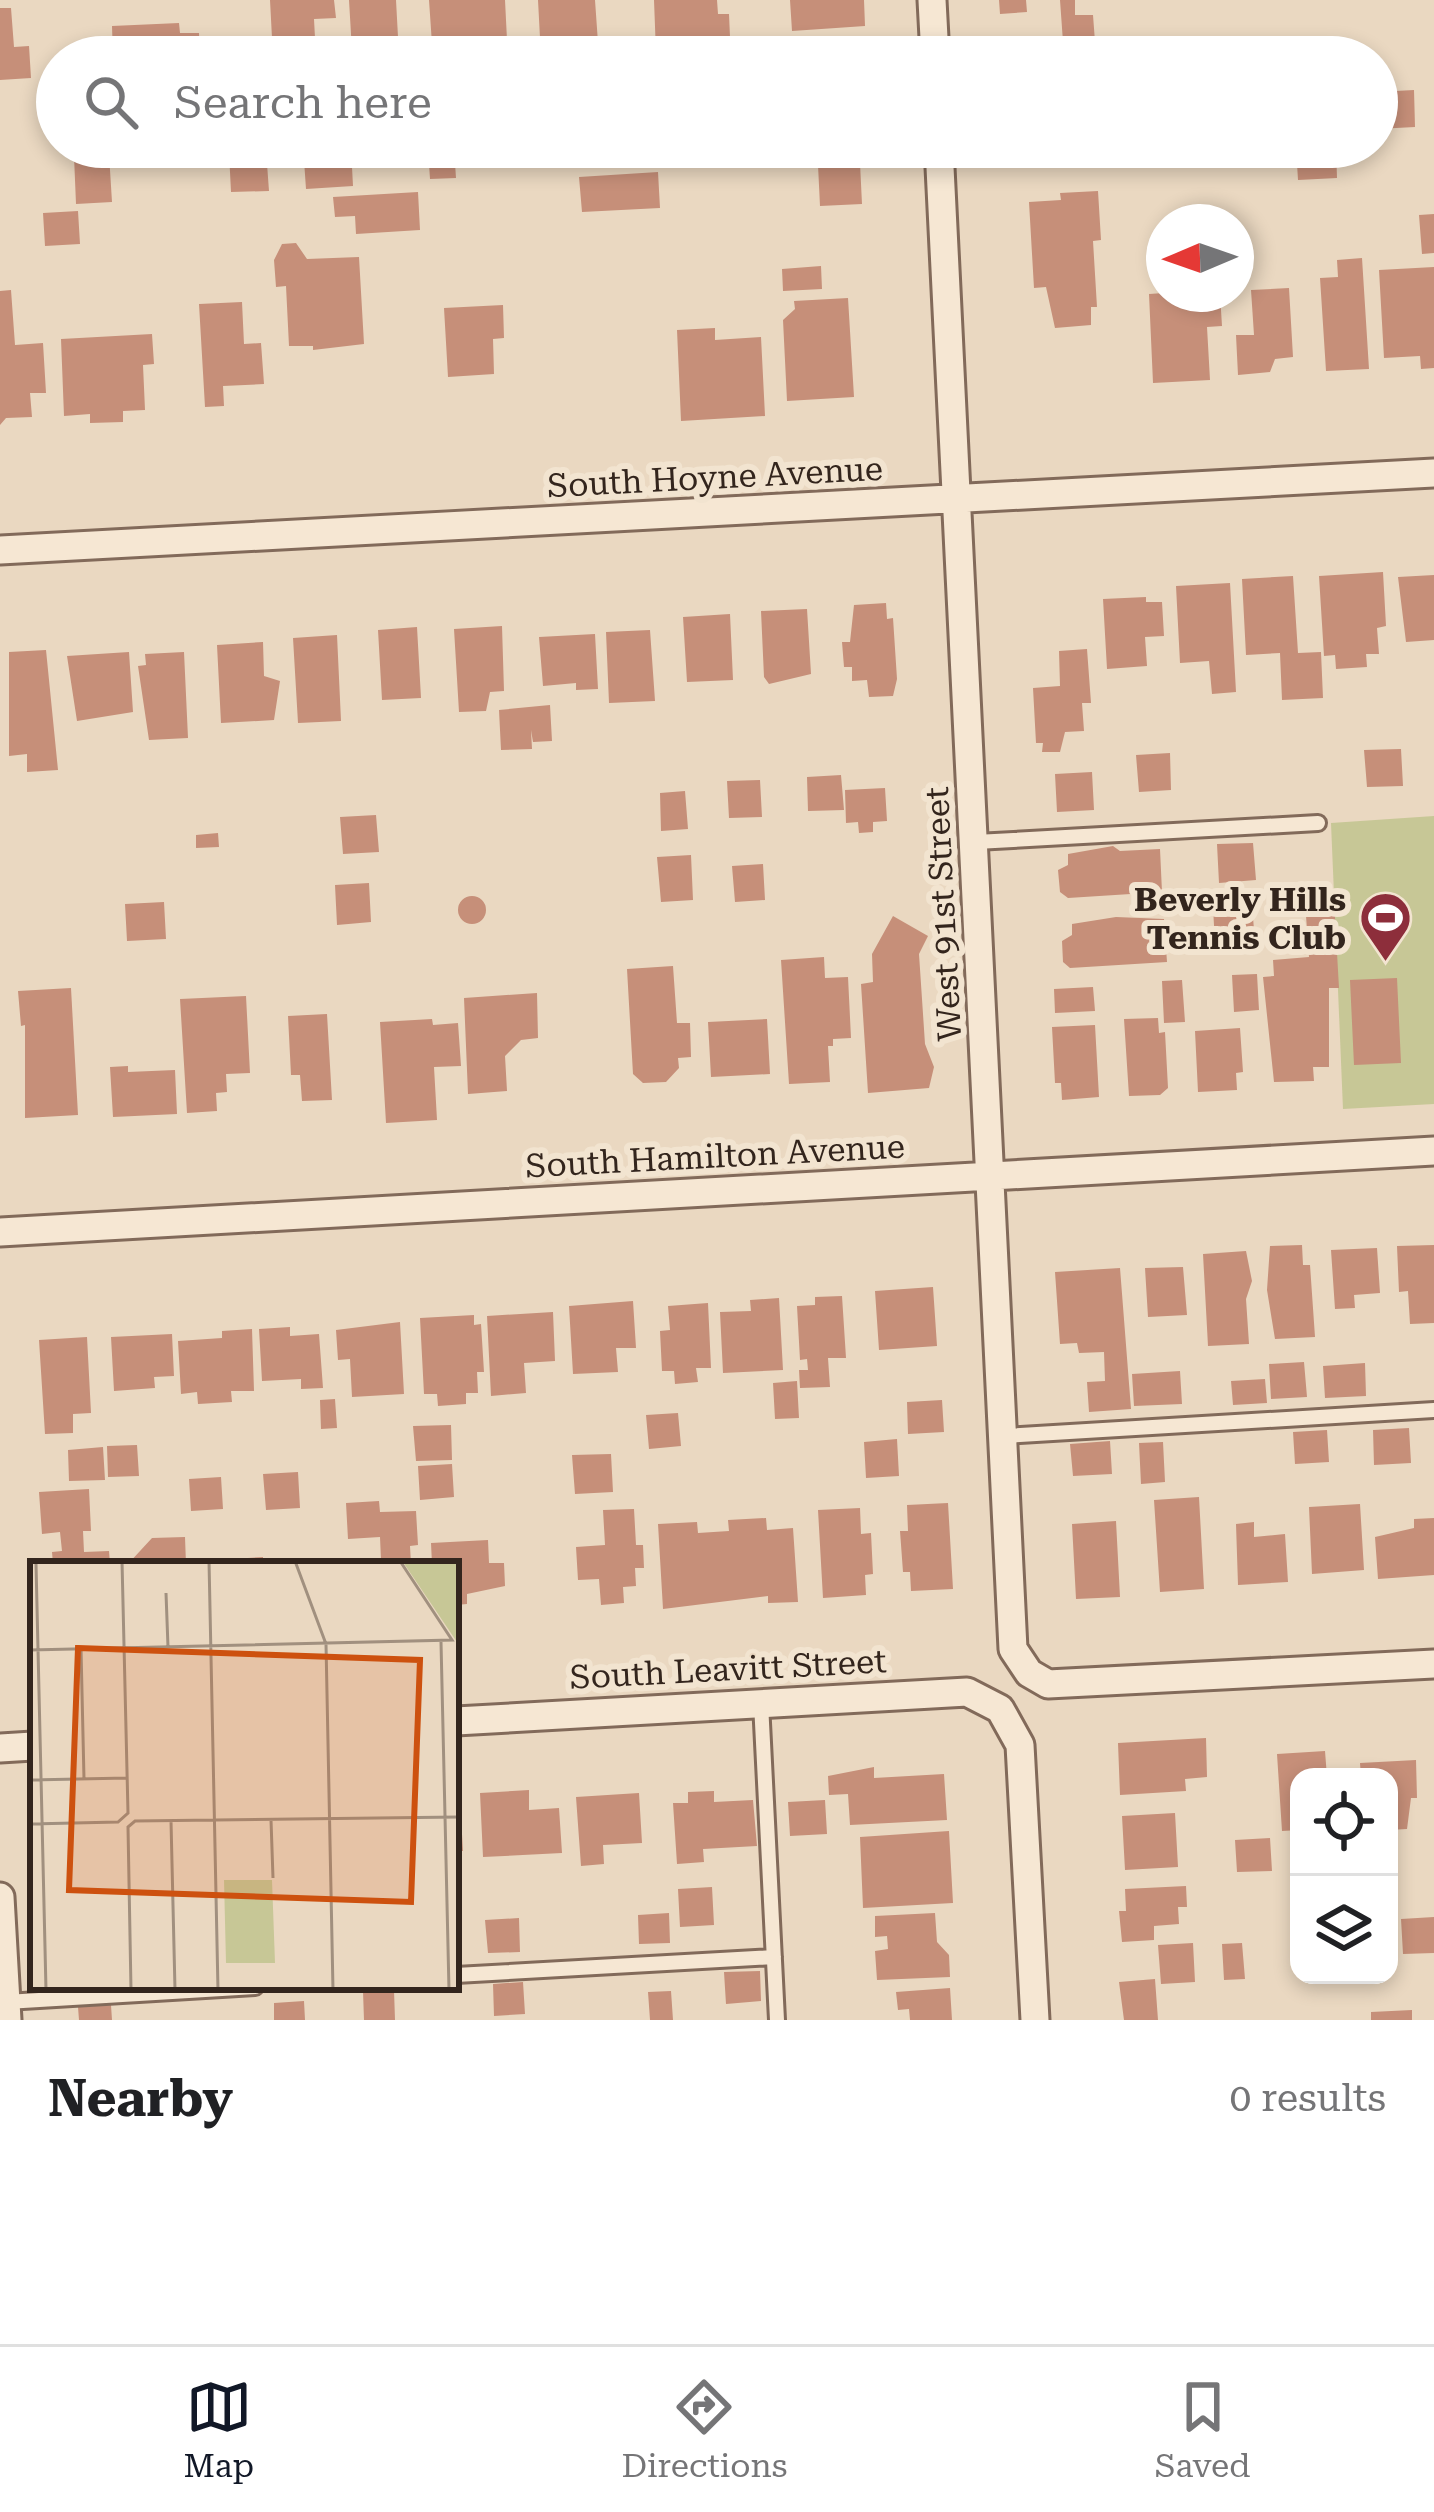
<!DOCTYPE html>
<style>
:root{--surface:#fff;--page:#f2f2f2;--text:#202124;--muted:#757577;--line:#e0e0e0;--accent:#111827}
body{margin:0;font-family:"Roboto Serif",serif;background:var(--page);color:var(--text)}
.controls{position:absolute;right:36px;bottom:36px;display:grid;overflow:hidden;border-radius:24px;box-shadow:0 6px 18px #0003}
.controls button{width:108px;height:108px;display:grid;place-items:center;padding:0;border:0;border-bottom:3px solid var(--line);background:var(--surface);color:var(--text);font:60px sans-serif}
.compass{position:absolute;left:1146px;top:204px;width:108px;height:108px;border-radius:50%;background:var(--surface);box-shadow:0 6px 18px #0003;rotate:268deg}
.list{margin:0;padding:0;list-style:none}
h2{display:flex;justify-content:space-between;align-items:center;height:156px;margin:0;padding:0 48px;font-size:51px}
h2 small{font-size:39px;font-weight:400;color:var(--muted)}
.icon{flex:none;width:66px;height:66px;fill:none;stroke:currentColor;stroke-width:2;stroke-linecap:round;stroke-linejoin:round}
.map{position:relative;flex:none;width:1434px;height:2020px;overflow:hidden}
.search{position:absolute;background:var(--surface);box-shadow:0 6px 18px #0003;left:36px;right:36px;top:36px;height:132px;display:flex;align-items:center;gap:30px;box-sizing:border-box;padding:0 42px;border-radius:66px;color:var(--muted);font-size:45px}
.sheet{height:324px;background:var(--surface)}
nav{display:flex;justify-content:space-around;align-items:center;box-sizing:border-box;height:168px;border-top:3px solid var(--line);background:var(--surface);font-size:33px;color:var(--muted)}
nav a{display:grid;justify-items:center;gap:6px}
nav .on{color:var(--accent)}
.map>svg:first-child{display:block}
.green{fill:#c7c796}
.building{fill:#c68f79}
.lines{fill:none;stroke-linecap:round;stroke-linejoin:round}
.service-casing{stroke:#826a5a;stroke-width:20}
.minor-casing{stroke:#826a5a;stroke-width:33}
.service{stroke:#f6e7d3;stroke-width:14}
.minor{stroke:#f6e7d3;stroke-width:27}
.labels{text-anchor:middle;dominant-baseline:central;stroke-width:12;stroke-linejoin:round;paint-order:stroke}
.street-label{font-size:33px;fill:#33251d;stroke:#f2e4d0}
.poi-label{font-size:33px;font-weight:bold;fill:#33251d;stroke:#f2e4d0;text-anchor:end}
.inset-road{fill:none;stroke:#a1907f;stroke-width:3}
.view{fill:#cd510f;fill-opacity:0.15;stroke:#cd510f;stroke-width:6}
.inset-edge{fill:none;stroke:#33251d;stroke-width:6}
</style>
<div class="map">
<svg width="1434" height="2020" viewBox="0 0 1434 2020">
<rect width="100%" height="100%" fill="#ead8c1"/>
<path class="green" d="M1434,816V1104L1343,1109L1331,823Z"/>
<path class="building" d="M270,0H334L336,18L314,19L316,57H273Z
M349,0H396L398,37H382V49L352,51Z
M429,0H505L507,40L432,44Z
M538,0H595L599,57H541Z
M654,0H717L718,14H729L730,37L719,39V50L656,53Z
M790,0H864L865,26L792,31Z
M999,0H1026L1027,12L1000,14Z
M1060,0H1075V15H1093L1096,55L1064,56Z
M0,8H11L14,47L29,46L31,78L0,80Z
M179,23L180,33H199L200,57H113L112,26Z
M764,46V57H728V48Z
M1414,90L1415,127L1377,129V92Z
M1296,147H1336L1337,178L1298,180Z
M351,148L353,186L306,189L304,160H313V151Z
M454,148L456,178L430,179L428,149Z
M266,150L269,191L231,192L229,152Z
M109,154L112,202L76,204L74,156Z
M860,163L862,204L820,206L818,165Z
M658,172L660,208L582,212L579,177Z
M1098,191L1101,240L1093,241L1097,307H1091V325L1055,328L1046,287L1034,288L1029,202L1061,200L1060,193Z
M418,192L420,230L356,234L355,216L335,217L333,197Z
M78,211L80,244L45,246L43,213Z
M1434,214V253L1422,254L1419,215Z
M296,243L307,259L359,257L364,344L313,350V346H289L286,286L276,287L274,260L282,244Z
M1362,258L1369,369L1326,371L1320,278L1338,277L1337,260Z
M821,266L822,289L783,291L782,269Z
M1434,267V368L1421,369L1420,356L1384,358L1379,270Z
M1289,288L1293,357L1275,359L1270,372L1238,375L1236,335H1254L1251,290Z
M11,290L15,345L43,343L46,393H30L32,417L6,418L0,425V291Z
M1164,293L1220,294L1222,326L1207,327L1210,380L1153,383L1149,294Z
M848,298L854,397L787,401L783,320L795,309L794,301Z
M242,302L244,344L261,343L264,384L223,386L224,406L205,407L199,304Z
M503,305L504,338L493,339L494,374L448,377L444,308Z
M715,328V340L761,337L765,416L681,421L677,330Z
M152,334L154,364L143,365L145,410L123,411V422L90,423V414L64,416L61,339Z
M1383,572L1386,626L1377,628L1379,654H1366L1367,667L1336,669L1335,655L1324,656L1319,576Z
M1434,575V640L1406,642L1398,577Z
M1293,576L1298,653L1321,652L1323,698L1282,700L1280,653L1246,655L1242,579Z
M1230,583L1236,692L1212,694L1209,661L1180,663L1176,586Z
M1146,597V602H1162L1164,636L1145,637L1147,666L1107,669L1103,599Z
M886,603L887,619L893,618L897,679L893,696L869,697L867,680L852,681V667H844L842,642H850L854,605Z
M807,609L811,674L769,684L764,677L761,611Z
M730,614L733,680L687,682L683,617Z
M502,626L504,691L490,692L486,711L459,712L454,629Z
M417,627L421,698L382,700L378,630Z
M650,630L655,701L609,703L606,632Z
M595,634L598,689L576,690V683L543,686L539,637Z
M337,635L341,721L298,723L293,638Z
M263,642L264,676L280,681L274,720L221,723L217,645Z
M1087,649L1091,703H1082L1084,731L1065,732L1060,752H1042L1043,743H1036L1033,688L1060,686L1059,651Z
M46,650L58,770L27,772V754L9,756V652Z
M129,652L133,712L77,721L67,656Z
M184,652L188,738L149,740L138,666L146,665L145,654Z
M550,705L552,741L533,742L531,730L532,749L501,750L499,710Z
M1401,749L1403,786L1367,787L1364,750Z
M1170,753L1171,790L1139,792L1136,755Z
M1092,772L1094,810L1057,812L1055,774Z
M841,775L844,810L808,811L807,777Z
M760,780L762,817L729,818L727,781Z
M885,788L887,821L873,822V832L859,833L858,822L846,823L845,790Z
M685,791L688,829L661,831L660,793Z
M376,815L379,852L343,854L340,817Z
M218,833L219,847L196,848V835Z
M1253,843L1256,880L1219,883L1217,844Z
M1113,846L1120,851L1160,849L1162,892L1068,898L1060,892L1058,870L1068,865V854Z
M691,855L693,900L661,902L657,857Z
M763,864L765,900L735,902L732,866Z
M369,883L371,922L337,925L335,885Z
M458 910a14 14 0 1 1 28 0a14 14 0 1 1-28 0Z
M1334,900L1339,988H1329V1067H1313L1314,1081L1274,1082L1263,977L1274,976L1273,960L1309,957L1305,902Z
M164,902L166,939L127,941L125,904Z
M1252,905L1255,942L1215,944L1213,907Z
M893,916L928,936L919,954L925,1044L934,1067L929,1088L868,1093L861,984L873,982L872,954Z
M1116,917L1164,919L1167,962L1070,968L1063,962L1062,941L1072,935V924Z
M824,957L825,978L848,977L851,1038L833,1039V1046H828L830,1082L789,1084L781,960Z
M673,966L677,1023H690L691,1057L678,1058L679,1068L666,1082L643,1083L633,1074L627,969Z
M1257,974L1259,1010L1234,1012L1232,975Z
M1397,978L1401,1063L1354,1065L1350,980Z
M1182,980L1185,1022L1164,1023L1162,981Z
M1093,987L1095,1011L1055,1013L1054,989Z
M71,988L78,1115L25,1118V1025L21,1026L18,991Z
M537,993L538,1038L521,1040L505,1056L507,1091L468,1094L464,998Z
M246,996L250,1073L226,1074L227,1092L216,1093L217,1111L187,1113L180,999Z
M327,1014L332,1100L302,1101L300,1075H291L288,1016Z
M1158,1018L1159,1033L1165,1032L1168,1088L1160,1095L1129,1096L1124,1019Z
M432,1019L433,1025L458,1023L461,1066L434,1067L437,1120L386,1123L380,1022Z
M767,1019L770,1074L711,1077L708,1022Z
M1095,1025L1099,1097L1062,1100L1061,1083H1055L1052,1027Z
M1240,1028L1243,1072L1236,1073L1237,1090L1198,1092L1195,1031Z
M128,1066V1072L175,1070L177,1114L113,1117L110,1067Z
M1302,1245L1303,1265H1310L1315,1337L1275,1339L1267,1290L1270,1246Z
M1434,1245V1323L1410,1324L1408,1291L1399,1292L1397,1246Z
M1377,1248L1380,1293L1354,1295L1355,1308L1335,1309L1331,1250Z
M1246,1251L1252,1281L1246,1299L1249,1344L1208,1346L1203,1254Z
M1183,1267L1187,1315L1148,1317L1145,1268Z
M1120,1268L1131,1409L1089,1412L1087,1382L1105,1381L1104,1352L1079,1353L1077,1343L1060,1344L1055,1272Z
M933,1287L937,1346L879,1350L875,1291Z
M842,1296L846,1358H828L830,1387L800,1388L799,1370H808L807,1359L800,1360L797,1306L815,1305V1297Z
M779,1298L783,1370L723,1373L720,1312L751,1311L750,1300Z
M633,1301L636,1348H616L618,1372L573,1374L569,1306Z
M708,1303L711,1368H696L698,1382L675,1384L674,1371H662L660,1331L670,1330L668,1306Z
M553,1312L555,1361L524,1363L526,1393L491,1396L487,1316Z
M474,1315V1325L481,1324L484,1372H477L478,1393H466V1404L438,1406L437,1394H424L420,1318Z
M400,1322L404,1394L352,1397L350,1359L338,1360L336,1330Z
M290,1327V1336L319,1334L323,1388L301,1389V1379L262,1381L259,1329Z
M252,1329L254,1391H231L232,1402L198,1404L197,1392L181,1394L178,1341L222,1338V1331Z
M172,1334L174,1376L154,1377L155,1388L114,1391L111,1337Z
M87,1337L91,1413L73,1414V1433L45,1434L39,1340Z
M1304,1362L1307,1397L1271,1399L1269,1364Z
M1365,1363L1366,1396L1325,1398L1323,1366Z
M1180,1371L1182,1404L1134,1406L1132,1374Z
M1265,1379L1267,1403L1233,1405L1231,1381Z
M797,1381L799,1418L775,1419L773,1383Z
M335,1399L337,1428L321,1429L320,1400Z
M942,1400L944,1432L908,1434L907,1402Z
M678,1413L681,1446L649,1449L646,1415Z
M451,1425L452,1460L416,1461L413,1426Z
M1409,1428L1411,1463L1374,1465L1373,1430Z
M1327,1430L1329,1462L1295,1464L1293,1432Z
M897,1439L899,1476L866,1478L864,1442Z
M1110,1441L1112,1474L1073,1476L1070,1444Z
M1163,1442L1165,1482L1141,1484L1139,1443Z
M137,1445L139,1476L108,1477L107,1446Z
M103,1447L105,1480L69,1481L68,1450Z
M611,1454L613,1492L575,1494L572,1455Z
M452,1464L454,1497L420,1500L418,1466Z
M298,1472L300,1508L266,1510L263,1474Z
M221,1477L223,1509L191,1511L189,1479Z
M89,1489L91,1531H83L84,1552L109,1551L110,1564H53L52,1552L62,1551L60,1532L42,1534L39,1492Z
M1199,1497L1204,1589L1160,1592L1154,1500Z
M379,1501L380,1512L416,1511L418,1545L410,1546L411,1564H368L381,1560L380,1537L348,1539L346,1503Z
M948,1503L953,1589L911,1591L910,1572H903L900,1531H908L907,1505Z
M1360,1504L1364,1570L1312,1574L1309,1507Z
M860,1508L861,1534L871,1533L873,1574L865,1575L866,1595L823,1598L818,1510Z
M634,1509L636,1545H643L644,1568H635L636,1586L623,1587L624,1603L601,1605L599,1579L578,1580L576,1547L605,1545L603,1510Z
M766,1518L767,1530L793,1528L798,1602L768,1603V1596L663,1609L658,1524L697,1522L698,1533L729,1531L728,1520Z
M1434,1518V1575L1378,1579L1375,1537L1414,1528V1519Z
M1116,1521L1120,1597L1076,1599L1072,1524Z
M1254,1522V1537L1285,1534L1288,1582L1238,1585L1236,1524Z
M185,1537L186,1564H128L152,1538Z
M488,1540L489,1563H504L505,1586L467,1594V1604L456,1605V1564H432L431,1543Z
M263,1557V1564H215V1560Z
M1206,1738L1207,1777L1185,1779L1186,1791L1120,1795L1118,1743Z
M1325,1751L1327,1777H1299V1830L1282,1831L1277,1754Z
M1416,1760L1417,1798H1411L1407,1829L1389,1830V1777H1361L1360,1763Z
M874,1767V1778L944,1774L947,1820L850,1825L848,1794L829,1795L828,1776Z
M529,1790V1810L559,1808L562,1853L483,1857L480,1793Z
M714,1791V1802L753,1800L757,1846L703,1849L704,1862L677,1864L673,1803H688V1792Z
M639,1793L642,1843L603,1845L604,1864L581,1866L576,1797Z
M456,1800H460L463,1851H456Z
M825,1800L827,1834L790,1836L788,1802Z
M1175,1813L1178,1867L1125,1870L1122,1816Z
M949,1831L953,1903L863,1908L860,1837Z
M1270,1838L1272,1871L1237,1872L1235,1840Z
M1186,1886L1187,1907H1178L1179,1924L1154,1926V1940L1122,1942L1119,1911H1126L1125,1889Z
M712,1887L714,1925L680,1927L678,1889Z
M669,1913L670,1943L639,1944L638,1915Z
M935,1913L937,1942L949,1955L950,1977L877,1980L875,1951L888,1949L887,1936L875,1937V1916Z
M1434,1917V1953L1403,1954L1401,1919Z
M519,1918L520,1952L488,1953L485,1920Z
M1193,1943L1195,1982L1161,1984L1158,1945Z
M1242,1943L1245,1979L1224,1980L1222,1944Z
M760,1971L761,2001L726,2004L724,1972Z
M1155,1979L1158,2020H1124L1119,1982Z
M523,1982L525,2014L494,2016L493,1984Z
M950,1988L952,2020H910L909,2009L898,2010L896,1992Z
M394,1990L395,2020H364L363,1991Z
M671,1991L673,2020H650L648,1992Z
M304,2001L305,2020H274V2003Z
M111,2005L112,2020H79L78,2007Z
M1412,2010V2020H1371V2012Z"/>
<g class="lines">
<defs>
<path id="service" d="M976,842L1318,823
M1004,1436L1434,1410
M761,1703L777,2020
M456,1975L774,1957
M6,2002L255,1987"/>
<path id="minor" d="M932,0L935,57
M939,147L1013,1649L1029,1673L1048,1684L1434,1664
M0,550L1434,473
M0,1232L1434,1151
M456,1721L967,1692L1000,1709L1020,1745L1035,2020
M0,1748L33,1746
M0,1897L7,2020"/>
</defs>
<use href="#service" class="service-casing"/>
<use href="#minor" class="minor-casing"/>
<use href="#service" class="service"/>
<use href="#minor" class="minor"/>
</g>
<defs>
<symbol id="stadium-pin" viewBox="-11 -11 22 30"><path d="M0 17L-7.5 6A9.5 9.5 0 1 1 7.5 6Z" fill="#8d2e3b" stroke="#f2e4d0"/><path d="M0-5a6.5 5 0 1 0 0 10a6.5 5 0 1 0 0-10ZM-3.5-1.8h7v3.6h-7Z" fill="#fff"/></symbol>
</defs>
<g fill-rule="evenodd">
<use href="#stadium-pin" x="1356" y="888" width="59" height="81"/>
</g>
<g class="labels">
<g class="street-label">
<text transform="translate(715 477) rotate(-3)">South Hoyne Avenue</text>
<text transform="translate(943 914) rotate(-93)">West 91st Street</text>
<text transform="translate(715 1156) rotate(-3)">South Hamilton Avenue</text>
<text transform="translate(728 1669) rotate(-3)">South Leavitt Street</text>
</g>
<g class="poi-label">
<text x="1346" y="899">Beverly Hills<tspan x="1346" dy="38">Tennis Club</tspan></text>
</g>
</g>
<g transform="translate(30 1561)">
<rect width="429" height="429" fill="#ead8c1"/>
<path d="M429,0V84L373,1ZM194,319H242L245,402H196Z" fill="#c7c796"/>
<path class="inset-road" d="M179,0L188,429M265,0L296,83L303,429M6,3L16,429M136,32L138,86M411,81L419,429M51,88L54,218M0,89L422,79L370,0M0,219L97,217M241,259L243,317M141,260L145,429M0,263L88,261L98,252L92,0M101,429L98,266L105,260L429,256"/>
<path class="view" d="M48,87L390,99L381,341L39,329Z"/>
<rect width="429" height="429" class="inset-edge"/>
</g>
</svg>
<div class="controls">
<button><svg class="icon" aria-label="locate" viewBox="0 0 24 24"><circle cx="12" cy="12" r="6"/><path d="M12 2v4M12 18v4M2 12h4M18 12h4"/></svg></button>
<button><svg class="icon" aria-label="layers" viewBox="0 0 24 24"><path d="M12 4l9 5-9 5-9-5zM3 14l9 5 9-5"/></svg></button>
</div>
<svg class="compass" viewBox="-18 -18 36 36"><path d="M0-13l5 13h-10z" fill="#e53935"/><path d="M0 13l5-13h-10z" fill="#757577"/></svg>
<div class="search"><svg class="icon" aria-label="search" viewBox="0 0 24 24"><circle cx="10" cy="10" r="6"/><path d="M15 15l6 6"/></svg>Search here</div>
</div>
<section class="sheet">
<h2>Nearby<small>0 results</small></h2>
<ul class="list">
</ul>
</section>
<nav>
<a class="on"><svg class="icon" aria-label="map" viewBox="0 0 24 24"><path d="M3 6l6-2 6 2 6-2v14l-6 2-6-2-6 2zM9 4v14M15 6v14"/></svg>Map</a>
<a><svg class="icon" aria-label="directions" viewBox="0 0 24 24"><path d="M12 3l9 9-9 9-9-9zM9 14v-3h6M13 9l2 2-2 2"/></svg>Directions</a>
<a><svg class="icon" aria-label="saved" viewBox="0 0 24 24"><path d="M7 4h10v16l-5-4-5 4z"/></svg>Saved</a>
</nav>
